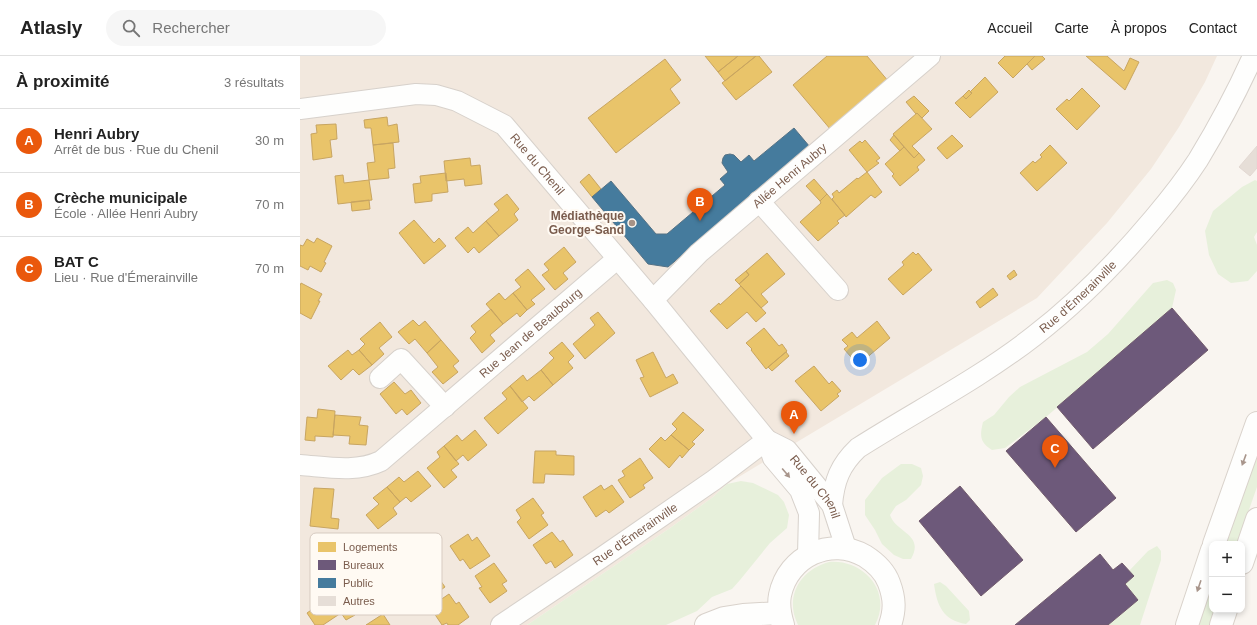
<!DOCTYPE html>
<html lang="fr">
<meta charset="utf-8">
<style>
:root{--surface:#fff;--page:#f6f6f6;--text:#222;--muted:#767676;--line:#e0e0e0;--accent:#ea580c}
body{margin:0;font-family:Arial,sans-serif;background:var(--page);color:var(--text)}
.controls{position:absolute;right:12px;bottom:12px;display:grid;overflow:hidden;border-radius:8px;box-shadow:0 2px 6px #0003}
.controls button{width:36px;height:36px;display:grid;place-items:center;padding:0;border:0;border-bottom:1px solid var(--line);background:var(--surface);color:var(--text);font:20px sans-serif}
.you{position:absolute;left:560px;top:304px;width:14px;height:14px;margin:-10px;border:3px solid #fff;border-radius:50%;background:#1a73e8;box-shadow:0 0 0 6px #1a73e833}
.badge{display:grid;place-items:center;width:26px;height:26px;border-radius:50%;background:var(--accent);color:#fff;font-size:13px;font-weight:700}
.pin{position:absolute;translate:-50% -33px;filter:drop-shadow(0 1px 2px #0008)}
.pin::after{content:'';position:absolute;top:21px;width:14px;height:12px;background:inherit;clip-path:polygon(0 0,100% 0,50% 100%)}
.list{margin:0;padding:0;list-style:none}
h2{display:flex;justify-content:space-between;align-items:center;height:52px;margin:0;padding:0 16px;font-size:17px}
h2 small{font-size:13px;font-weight:400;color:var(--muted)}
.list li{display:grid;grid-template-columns:26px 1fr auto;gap:12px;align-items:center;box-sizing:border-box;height:64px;padding:0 16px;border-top:1px solid var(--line)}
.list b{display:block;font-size:15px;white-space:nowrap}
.list p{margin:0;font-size:13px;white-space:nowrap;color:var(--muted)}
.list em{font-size:13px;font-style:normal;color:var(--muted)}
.icon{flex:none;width:22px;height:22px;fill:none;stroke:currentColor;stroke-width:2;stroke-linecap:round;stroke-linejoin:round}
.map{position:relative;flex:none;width:957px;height:569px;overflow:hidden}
header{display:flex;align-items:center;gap:24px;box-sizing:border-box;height:56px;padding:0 20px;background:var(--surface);border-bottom:1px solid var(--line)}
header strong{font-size:19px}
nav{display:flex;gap:22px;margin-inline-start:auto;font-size:14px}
.search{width:280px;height:36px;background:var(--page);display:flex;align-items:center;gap:10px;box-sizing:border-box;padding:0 14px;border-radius:22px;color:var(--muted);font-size:15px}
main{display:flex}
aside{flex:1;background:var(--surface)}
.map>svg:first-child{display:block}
.residential{fill:#f2e8de}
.green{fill:#e7f0db}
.homes{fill:#e9c46a;stroke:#c8a561}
.offices{fill:#6d597a;stroke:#715a6c}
.public{fill:#457b9d;stroke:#557285}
.building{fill:#e6ded7;stroke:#e2d8d2}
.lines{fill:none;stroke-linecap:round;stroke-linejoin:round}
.street-casing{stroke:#d7d1cb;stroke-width:22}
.secondary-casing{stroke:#d9d2cb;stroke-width:24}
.street{stroke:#fefefd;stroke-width:20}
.secondary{stroke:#fefefd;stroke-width:22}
.oneway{fill:#a8958b}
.poi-dot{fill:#a69286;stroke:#fffaf3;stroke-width:1.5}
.labels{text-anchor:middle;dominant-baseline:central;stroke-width:4;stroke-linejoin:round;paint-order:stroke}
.street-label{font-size:12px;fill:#7a5c4d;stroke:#fffaf3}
.poi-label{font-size:12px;font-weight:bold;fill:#7a5c4d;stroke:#fffaf3;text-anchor:end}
.key{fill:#fffaf3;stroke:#d7cbc1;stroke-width:1}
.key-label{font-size:11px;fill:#7a5c4d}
</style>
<header>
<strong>Atlasly</strong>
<div class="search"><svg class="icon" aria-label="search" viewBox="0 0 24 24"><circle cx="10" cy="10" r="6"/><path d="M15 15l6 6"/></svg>Rechercher</div>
<nav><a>Accueil</a><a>Carte</a><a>À propos</a><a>Contact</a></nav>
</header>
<main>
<aside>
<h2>À proximité<small>3 résultats</small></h2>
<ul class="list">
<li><span class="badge">A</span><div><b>Henri Aubry</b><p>Arrêt de bus · Rue du Chenil</p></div><em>30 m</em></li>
<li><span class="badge">B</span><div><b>Crèche municipale</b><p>École · Allée Henri Aubry</p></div><em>70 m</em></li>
<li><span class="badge">C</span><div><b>BAT C</b><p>Lieu · Rue d'Émerainville</p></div><em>70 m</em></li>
</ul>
</aside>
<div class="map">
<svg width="957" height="569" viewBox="0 0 957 569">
<rect width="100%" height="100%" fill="#f9f5f0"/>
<path class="residential" d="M0,0H917L905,26L879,71L851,113L807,167L737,242L427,428L413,441L370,472L227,569H0Z"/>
<path class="green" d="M955,124L957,125V176L954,181L957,189V215L948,225L931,227L918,218L909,199L905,175L913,155L942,131Z
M867,224L873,227L876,234L872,252L746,361L705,392L692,394C679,386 680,379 683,366L694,359L709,341L720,331L787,296L808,278L853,227Z
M957,399V431L937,488H925Z
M601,408H612L621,412L623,420L621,429L606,444L596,450L590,459C596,477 625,478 611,503H603L594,499L582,488L575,474L565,459V444L582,422Z
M441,425L453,427L478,439L484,446L489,459L487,472L470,487L440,524L432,533L412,541L397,555L366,569H227L370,472L413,441L427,428Z
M857,490L861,495V504L840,569H808L838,544L825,528L829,515L848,495Z
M529,506C563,503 593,535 575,569H498C484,541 500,514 529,506Z
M640,526L646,530L669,555L670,564L666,568C643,564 637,550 634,528Z
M912,527V554H914L909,569H898Z"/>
<path class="homes" d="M405,0H438L418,16Z
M438,0H456L425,25L418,16Z
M456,0H459L472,16L436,44L422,27Z
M527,0H567L589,26L531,74L493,29Z
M705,0H735L713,22L698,7Z
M735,0H742L745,3L732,14L727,8Z
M786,0H807L824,15L830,2L839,6L825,34Z
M365,3L381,24L370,33L380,47L316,97L288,62Z
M685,21L698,36L670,62L655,47L663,40L666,43L672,37L670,36Z
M782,32L800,50L777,74L756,53L767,43L769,45Z
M669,34L672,37L666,43L663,40Z
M614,40L629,55L622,62L617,57L616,58L606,46Z
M617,57L632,73L612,90L619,97L614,102L593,78Z
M87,61L88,70L97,68L99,86L73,89L71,72H65L64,64Z
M36,68L37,83L30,84L32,101L13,104L11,78L17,77L16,69Z
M594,79L604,91L600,95L590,84Z
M652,79L663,90L647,103L637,92Z
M565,84L580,102L576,105L579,107L567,116L549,94L560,85L562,87Z
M93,87L95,112L88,113L89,122L69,124L67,107L75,106L73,89Z
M750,89L767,107L737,135L720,117L733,105L735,107L742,101L740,99Z
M604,91L614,102L619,97L625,104L617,111L619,114L600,130L592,120L594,118L585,108Z
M170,102L171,110L180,109L182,128L165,130L164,123L146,125L144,105Z
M567,116L582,136L575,142L571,139L546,161L532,143L534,141L532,138L537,134L539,137L557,122L558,123Z
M146,117L148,136L132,138V145L115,147L113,128L121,127L120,120Z
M289,118L301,133L292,141L280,126Z
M43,119L44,127L69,124L72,144L38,148L35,120Z
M514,123L527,138L520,145L506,130Z
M207,138L219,153L214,158L218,164L199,180L186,165L199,154L194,148Z
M527,138L545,159L537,165L539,167L518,185L500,166L521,147L520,145Z
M69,144L70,153L52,155L51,146Z
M114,164L134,187L139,182L146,190L124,208L99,177Z
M186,165L199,180L179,197L174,191L168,197L155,182L168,171L173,177Z
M17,182L32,190L24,206L26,207L21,216L10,210L8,214L0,210V189L3,190L7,183L14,187Z
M264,191L276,206L263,217L268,223L255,234L242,219L249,214L244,208Z
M613,196L616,199L618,197L632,214L603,239L588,223L604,209L602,206Z
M467,197L485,218L461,238L468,246L461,252L439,228L449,219L446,215Z
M228,213L245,233L231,244L235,248L227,254L213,237L221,231L215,224Z
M714,214L717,219L710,224L707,220Z
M446,215L449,219L439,228L435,224Z
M1,227L22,238L18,245H20L11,263L0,257V230Z
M441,230L466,257L456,266L447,256L427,273L410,255L419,247L420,249Z
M693,232L698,239L680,252L676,246Z
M199,237L205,244L213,237L227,254L220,261L217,257L203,268L186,248Z
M191,253L203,268L190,279L195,285L182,297L170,282L176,276L171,270Z
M298,256L315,277L285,303L273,288L295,269L290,262Z
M113,264L119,270L125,265L141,284L127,297L115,283L109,288L98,276Z
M577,265L590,282L558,309L544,293L548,290L542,284L552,276L557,282Z
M80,266L92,281L79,292L84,298L72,309L59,294L65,288L60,283Z
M464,272L479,290L482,288L487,295L466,313L451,294L452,293L446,287Z
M141,284L159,305L153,310L158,316L143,328L132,316L138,311L127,297Z
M262,286L274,300L268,306L273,312L253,329L241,314L254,302L249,297Z
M48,294L52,299L59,294L72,309L59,319L53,313L41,324L28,310Z
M353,296L366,322L373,318L378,327L350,341L340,322L344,321L336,304Z
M486,296L489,300L472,315L468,311Z
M514,310L529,328L532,325L541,335L537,338L539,340L521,355L495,325Z
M241,314L253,329L234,345L229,340L222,346L210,330L223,319L227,325Z
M94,326L105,338L111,334L121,347L107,359L102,353L96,358L80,338Z
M210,330L228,352L198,378L184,362L207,343L202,337Z
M18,353L35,355L33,381L15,380V385L5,384L7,361L17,362Z
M383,356L404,374L392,386L395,388L389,394L371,379L377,373L372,368Z
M35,359L61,361L59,369L68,370L66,389L49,388L50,380L33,379Z
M175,374L187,389L168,405L163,399L156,405L144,390L157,379L162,385Z
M371,379L389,394L382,402L380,399L369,412L349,393L361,381L365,385Z
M144,390L159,408L151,414L157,421L144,432L127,412L140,401L137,396Z
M235,395H256V399L274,400V419L245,418L244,427H233Z
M340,402L353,422L343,429L345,432L330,442L318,424L325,420L322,415Z
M118,415L131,430L111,446L106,441L100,446L87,431L99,421L104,426Z
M301,429L304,434L312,429L324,446L309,457L306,454L296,461L283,441Z
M87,431L100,446L93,452L97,458L78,473L66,459L79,448L73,442Z
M14,432L34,433L31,462L39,463L38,473L10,470Z
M233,442L244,457L241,459L248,469L229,483L217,466L221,462L216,454Z
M252,476L260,486L263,484L273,499L255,512L251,505L246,508L233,489Z
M168,478L172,485L177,481L190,500L170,513L163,503L160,505L150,490Z
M130,504L141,519L138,521L145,531L125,545L113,526L117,523L112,516Z
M194,507L207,525L202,528L207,535L190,547L179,532L182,531L175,520Z
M37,532L55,559L46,564L41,557L23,569H15L7,557L21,547L19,544Z
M149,538L156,548L159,546L169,561L158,569H148L147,567L142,569L130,551Z
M83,558L90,569H66Z"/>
<path class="offices" d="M872,252L908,294L793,393L757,351Z
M746,361L816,442L776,476L706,395Z
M660,430L723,504L681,540L619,465Z
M800,498L813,514L822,507L834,520L825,528L838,544L808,569H715Z"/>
<path class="public" d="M494,72L510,91L368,211L348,208L292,141L311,125L356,178H367L425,129L420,123L428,116L422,107L423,102L425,99L430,98L434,99L441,106L449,99L454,105Z"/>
<path class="building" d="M957,90V112L950,120L939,111Z"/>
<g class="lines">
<defs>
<g id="street">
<path id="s1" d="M0,53L116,38L136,39L157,45L204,69L353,244L467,384L473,402L500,434L509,457L508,499"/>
<path d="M459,145L538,234"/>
<path id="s2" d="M353,244L399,197L630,0"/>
<path d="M80,322L101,303L145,351"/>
<path id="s3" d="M467,384L487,394L532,449L546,492"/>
<path id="s4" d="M0,409C27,411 56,417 81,405L317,203"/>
<path id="s5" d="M532,449C534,425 540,409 558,392C616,355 679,323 734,280C778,246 818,205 854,162C870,143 885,124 898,104C918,71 937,36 953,0"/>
<path id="s6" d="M201,569L301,502L414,424L467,384"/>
</g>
<path id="secondary" d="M914,488L957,367
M942,507L957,463
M406,569L424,562L443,559L479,557
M483,569C480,559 478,549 480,539C488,500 531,480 565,500C576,507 585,516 589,527C595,543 595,554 590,569
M887,569L912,494
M921,569L926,554"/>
</defs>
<use href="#street" class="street-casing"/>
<use href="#secondary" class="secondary-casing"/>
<use href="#street" class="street"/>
<use href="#secondary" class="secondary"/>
</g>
<defs><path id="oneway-solid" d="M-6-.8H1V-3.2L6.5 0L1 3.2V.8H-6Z"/></defs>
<g class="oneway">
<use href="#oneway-solid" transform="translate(944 404) rotate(110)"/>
<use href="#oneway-solid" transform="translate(486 417) rotate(50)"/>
<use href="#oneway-solid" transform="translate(899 530) rotate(109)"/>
</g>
<circle class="poi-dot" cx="332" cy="167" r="4"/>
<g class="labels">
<g class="street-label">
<text stroke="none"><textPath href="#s1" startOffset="263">Rue du Chenil</textPath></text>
<text stroke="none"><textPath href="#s2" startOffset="185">Allée Henri Aubry</textPath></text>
<text stroke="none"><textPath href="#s5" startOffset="332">Rue d'Émerainville</textPath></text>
<text stroke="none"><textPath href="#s4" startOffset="279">Rue Jean de Beaubourg</textPath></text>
<text stroke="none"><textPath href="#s3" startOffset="69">Rue du Chenil</textPath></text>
<text stroke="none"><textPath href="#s6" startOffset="162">Rue d'Émerainville</textPath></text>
</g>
<g class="poi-label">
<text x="324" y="160">Médiathèque<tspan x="324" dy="14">George-Sand</tspan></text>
</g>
</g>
<rect x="10" y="477" width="132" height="82" rx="6" class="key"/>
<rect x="18" y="486" width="18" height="10" fill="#e9c46a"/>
<rect x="18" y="504" width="18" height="10" fill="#6d597a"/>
<rect x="18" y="522" width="18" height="10" fill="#457b9d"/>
<rect x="18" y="540" width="18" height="10" fill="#e6ded7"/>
<g class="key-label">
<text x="43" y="495">Logements</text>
<text x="43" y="513">Bureaux</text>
<text x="43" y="531">Public</text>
<text x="43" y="549">Autres</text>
</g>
</svg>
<div class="controls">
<button>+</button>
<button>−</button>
</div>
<div class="you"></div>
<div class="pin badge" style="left:494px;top:378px">A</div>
<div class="pin badge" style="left:400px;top:165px">B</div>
<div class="pin badge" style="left:755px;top:412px">C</div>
</div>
</main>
